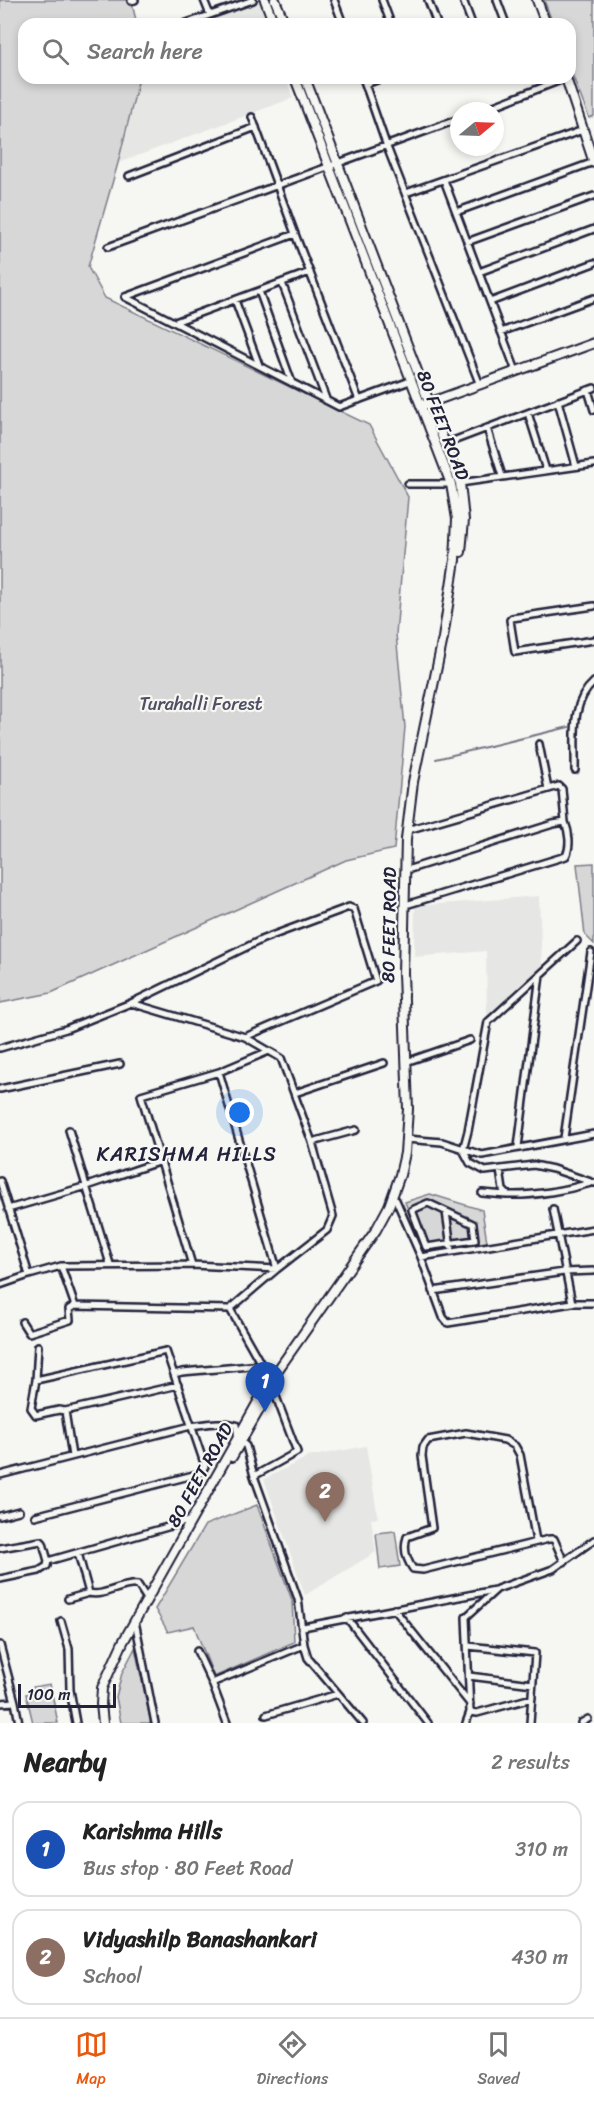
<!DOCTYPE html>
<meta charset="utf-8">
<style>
:root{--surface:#fff;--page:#f2f2f2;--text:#222;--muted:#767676;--line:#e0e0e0;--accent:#ea580c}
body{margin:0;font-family:Sriracha,sans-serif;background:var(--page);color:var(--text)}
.compass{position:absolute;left:450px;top:102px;width:54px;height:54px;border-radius:50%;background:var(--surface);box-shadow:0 3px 9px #0003;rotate:71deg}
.scale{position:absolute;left:18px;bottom:15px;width:98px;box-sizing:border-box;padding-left:6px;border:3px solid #22223b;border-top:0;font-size:16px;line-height:21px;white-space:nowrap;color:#22223b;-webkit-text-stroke:4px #f6f6f2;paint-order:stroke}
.you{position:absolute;left:240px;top:1113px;width:21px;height:21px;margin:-15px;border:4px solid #fff;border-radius:50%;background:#1a73e8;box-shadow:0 0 0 9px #1a73e833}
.badge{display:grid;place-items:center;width:39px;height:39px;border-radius:50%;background:var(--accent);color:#fff;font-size:20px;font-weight:700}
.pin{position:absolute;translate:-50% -50px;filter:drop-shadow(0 2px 3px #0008)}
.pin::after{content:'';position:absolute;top:32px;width:21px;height:18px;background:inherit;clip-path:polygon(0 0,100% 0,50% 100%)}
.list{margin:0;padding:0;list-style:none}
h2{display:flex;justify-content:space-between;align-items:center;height:78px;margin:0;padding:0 24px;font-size:26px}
h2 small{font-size:20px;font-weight:400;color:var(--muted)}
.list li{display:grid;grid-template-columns:39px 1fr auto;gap:18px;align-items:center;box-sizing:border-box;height:96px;margin:0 12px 12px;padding:0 12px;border:2px solid var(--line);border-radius:18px}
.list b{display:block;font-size:22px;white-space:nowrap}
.list p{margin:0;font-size:20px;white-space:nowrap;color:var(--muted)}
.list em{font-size:20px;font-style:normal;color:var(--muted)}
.icon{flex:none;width:33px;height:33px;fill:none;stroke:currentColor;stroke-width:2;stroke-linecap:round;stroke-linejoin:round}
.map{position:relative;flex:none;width:594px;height:1723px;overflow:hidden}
.search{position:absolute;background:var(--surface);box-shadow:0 3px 9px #0003;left:18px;right:18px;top:18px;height:66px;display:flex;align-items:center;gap:15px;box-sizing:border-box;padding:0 21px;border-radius:18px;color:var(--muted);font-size:22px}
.sheet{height:294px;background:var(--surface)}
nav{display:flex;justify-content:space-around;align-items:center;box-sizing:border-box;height:84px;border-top:2px solid var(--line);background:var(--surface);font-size:16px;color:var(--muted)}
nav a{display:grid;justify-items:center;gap:3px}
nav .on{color:var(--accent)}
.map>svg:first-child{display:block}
.built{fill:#e6e6e4}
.green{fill:#d7d7d7;stroke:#7c7c89;stroke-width:1.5}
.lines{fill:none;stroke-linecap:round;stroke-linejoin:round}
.stream{stroke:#757583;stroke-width:2}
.street-casing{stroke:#22223b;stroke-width:10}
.secondary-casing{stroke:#22223b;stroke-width:12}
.street{stroke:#f6f6f2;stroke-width:5}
.secondary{stroke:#f6f6f2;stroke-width:8}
.labels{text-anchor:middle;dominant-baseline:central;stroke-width:4.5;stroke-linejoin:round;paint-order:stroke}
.street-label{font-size:18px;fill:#22223b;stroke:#f6f6f2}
.park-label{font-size:18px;fill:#4f4f62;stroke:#f6f6f2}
.neighbourhood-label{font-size:20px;letter-spacing:1.5px;fill:#22223b;stroke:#f6f6f2}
</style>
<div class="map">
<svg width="594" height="1723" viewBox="0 0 594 1723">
<rect width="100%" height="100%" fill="#f6f6f2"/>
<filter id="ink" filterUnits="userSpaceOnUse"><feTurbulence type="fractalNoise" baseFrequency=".0167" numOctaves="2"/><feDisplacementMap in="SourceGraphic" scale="12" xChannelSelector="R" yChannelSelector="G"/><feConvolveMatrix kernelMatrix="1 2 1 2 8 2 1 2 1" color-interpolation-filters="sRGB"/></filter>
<g filter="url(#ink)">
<path class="built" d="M260,0L268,24H196Z
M139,78H286L293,98L118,163Z
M539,896L542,968L487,1015L486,951L414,957L415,906Z
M366,1446L378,1518L371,1519L376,1552L305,1595L264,1479L308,1457Z"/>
<path class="green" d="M0,0H131L137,24H24V78H139L118,163L88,267L105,298L369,425L408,497L396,634L405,727L394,849L346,860L51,993L0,1003Z
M544,0H594V116L589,118L570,69V24H553Z
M594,863V944L585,935L577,864Z
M430,1194L482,1210L487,1242L425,1254L405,1202Z
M257,1505L292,1600L294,1642L214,1677L194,1626L168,1632L155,1609L205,1525Z
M395,1531L400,1566L380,1569L376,1533Z
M135,1648L151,1723H121L116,1697L122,1673Z
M50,1684L58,1723H33L26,1694L34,1692L33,1687Z"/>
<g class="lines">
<path class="stream" d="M436,759L569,727"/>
<defs>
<path id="street" d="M204,0L210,15L253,0
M334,0L343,24
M382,0L391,24
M428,0L437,24
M463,0L472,24
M497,0L506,24
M131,1L135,0
M184,24L210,15
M363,78L387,147L480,385
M366,84L382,78
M481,111L566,78
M252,117L295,234L359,400
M129,176L256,127
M444,180L516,371
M406,193L583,130
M456,212L594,162
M467,242L594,196
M108,247L459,119
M479,272L594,229
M282,283L326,399
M259,291L292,383
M125,297L339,407L410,381
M125,297L295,234
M235,300L259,365
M490,302L594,263
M175,322L310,272
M501,332L594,298
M588,390L594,410
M558,401L576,466
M528,413L546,470
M487,428L502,476
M445,444L594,388
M460,483L594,464
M408,484H451
M594,606L512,618L510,620L515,652L594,640
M539,744L548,789
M575,770C576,739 569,704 594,682
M411,829L559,786L562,789L565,822
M409,904L566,856C571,846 569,832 565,822L553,824L410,869
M577,941L488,1022L468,1131L463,1150L470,1163L485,1171L534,1165L553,1169L594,1183
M0,1048L66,1029L131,1003L263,939L349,907L354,909L376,981L245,1037
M406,1062L470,1040
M219,1072L277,1269L230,1309L270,1380
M0,1089L120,1064
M295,1093L384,1063
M69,1130L110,1264
M564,1138L591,952
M406,1139L442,1142L482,1155L594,1134
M312,1142L356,1130
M518,1147L540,975
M500,1170L503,1190L508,1195C534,1196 567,1190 591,1183
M0,1181L29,1275
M482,1193L506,1195
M396,1200L421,1257L443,1317L448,1323L572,1303H594
M428,1203L473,1224L475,1240L426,1247L412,1210Z
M8,1209L87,1186L161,1161
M553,1209L572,1303
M446,1212L451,1247
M421,1257L594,1229
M192,1265L141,1095L219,1072L269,1051
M61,1266L75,1306L230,1309
M0,1285L29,1275L61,1266L192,1265L277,1269L327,1230L333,1216L312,1142L281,1058L245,1037L131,1003
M433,1291L564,1272L594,1271
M22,1322L29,1333L70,1320L69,1309L75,1306
M38,1346L36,1380L31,1408L36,1415L59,1410L65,1411L72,1456
M174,1374L182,1372L262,1365
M65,1411L178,1385
M0,1475L191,1426C207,1424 221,1421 236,1425L238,1438L246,1446L254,1476L298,1599L304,1645L308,1658L363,1723
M254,1476L297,1452L272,1386
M0,1516L19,1511
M35,1516L201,1473L205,1466L166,1351L36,1380
M536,1541L520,1455L515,1446L505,1440L466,1433L428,1440L423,1447L422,1456L432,1528L407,1537C403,1549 406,1559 413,1569L423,1570L549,1539H554L564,1562
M0,1548L41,1541L43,1543L48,1561
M78,1553L89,1593C105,1597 121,1583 138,1585L147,1599
M0,1579L39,1571L47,1566L48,1561L192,1520
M68,1599L89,1593
M394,1609L470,1704
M347,1618L428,1723
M61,1621L69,1649L70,1690L76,1723
M136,1626L155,1723
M303,1627L495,1590
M0,1645L15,1702
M468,1646L535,1653L530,1723
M197,1651L212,1683
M469,1676L533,1684
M0,1703L15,1702L19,1723
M470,1712L477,1713L532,1698
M266,1715L338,1694
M227,1723L212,1683L304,1645
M466,1723L470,1712L466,1617L497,1589L553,1569L594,1540
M581,1723L588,1719"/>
<path id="secondary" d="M265,0L274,24
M275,0L285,24
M537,0L546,24
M305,78L460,483L464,520L461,552
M566,78L594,163
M426,404L594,343
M232,1457L262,1405
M103,1723L101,1704L102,1688L123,1642L268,1384L376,1230L389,1206L400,1175L405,1153L408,1109L403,973L406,839L413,782L443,638L455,560L457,519L451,484L295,78"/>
</defs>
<use href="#street" class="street-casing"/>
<use href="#secondary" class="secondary-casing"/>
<use href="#street" class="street"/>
<use href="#secondary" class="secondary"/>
</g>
</g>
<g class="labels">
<g class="street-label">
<text transform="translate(443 425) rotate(69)">80 FEET ROAD</text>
<text transform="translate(389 925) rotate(-89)">80 FEET ROAD</text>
<text transform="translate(200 1475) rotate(-61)">80 FEET ROAD</text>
</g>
<g class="park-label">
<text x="201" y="704">Turahalli Forest</text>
</g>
<g class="neighbourhood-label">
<text x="187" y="1154">KARISHMA HILLS</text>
</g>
</g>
</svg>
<svg class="compass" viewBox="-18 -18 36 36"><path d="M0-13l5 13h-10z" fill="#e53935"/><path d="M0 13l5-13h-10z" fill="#767676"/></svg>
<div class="scale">100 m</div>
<div class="you"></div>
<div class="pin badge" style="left:265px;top:1412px;background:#1a4fb4">1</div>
<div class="pin badge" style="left:325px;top:1522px;background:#8d6e63">2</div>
<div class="search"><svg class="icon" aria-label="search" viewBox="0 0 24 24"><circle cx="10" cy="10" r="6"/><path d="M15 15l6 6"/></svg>Search here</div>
</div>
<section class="sheet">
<h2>Nearby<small>2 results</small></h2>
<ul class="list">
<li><span class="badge" style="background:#1a4fb4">1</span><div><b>Karishma Hills</b><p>Bus stop · 80 Feet Road</p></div><em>310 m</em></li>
<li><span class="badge" style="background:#8d6e63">2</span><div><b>Vidyashilp Banashankari</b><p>School</p></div><em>430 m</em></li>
</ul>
</section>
<nav>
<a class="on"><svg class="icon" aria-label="map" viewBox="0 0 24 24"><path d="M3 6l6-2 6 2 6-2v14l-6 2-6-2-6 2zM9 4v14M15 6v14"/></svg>Map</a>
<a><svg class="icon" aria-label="directions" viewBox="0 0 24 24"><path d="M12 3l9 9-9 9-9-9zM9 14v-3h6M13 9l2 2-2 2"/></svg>Directions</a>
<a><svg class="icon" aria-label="saved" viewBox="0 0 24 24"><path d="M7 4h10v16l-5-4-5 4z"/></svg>Saved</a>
</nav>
